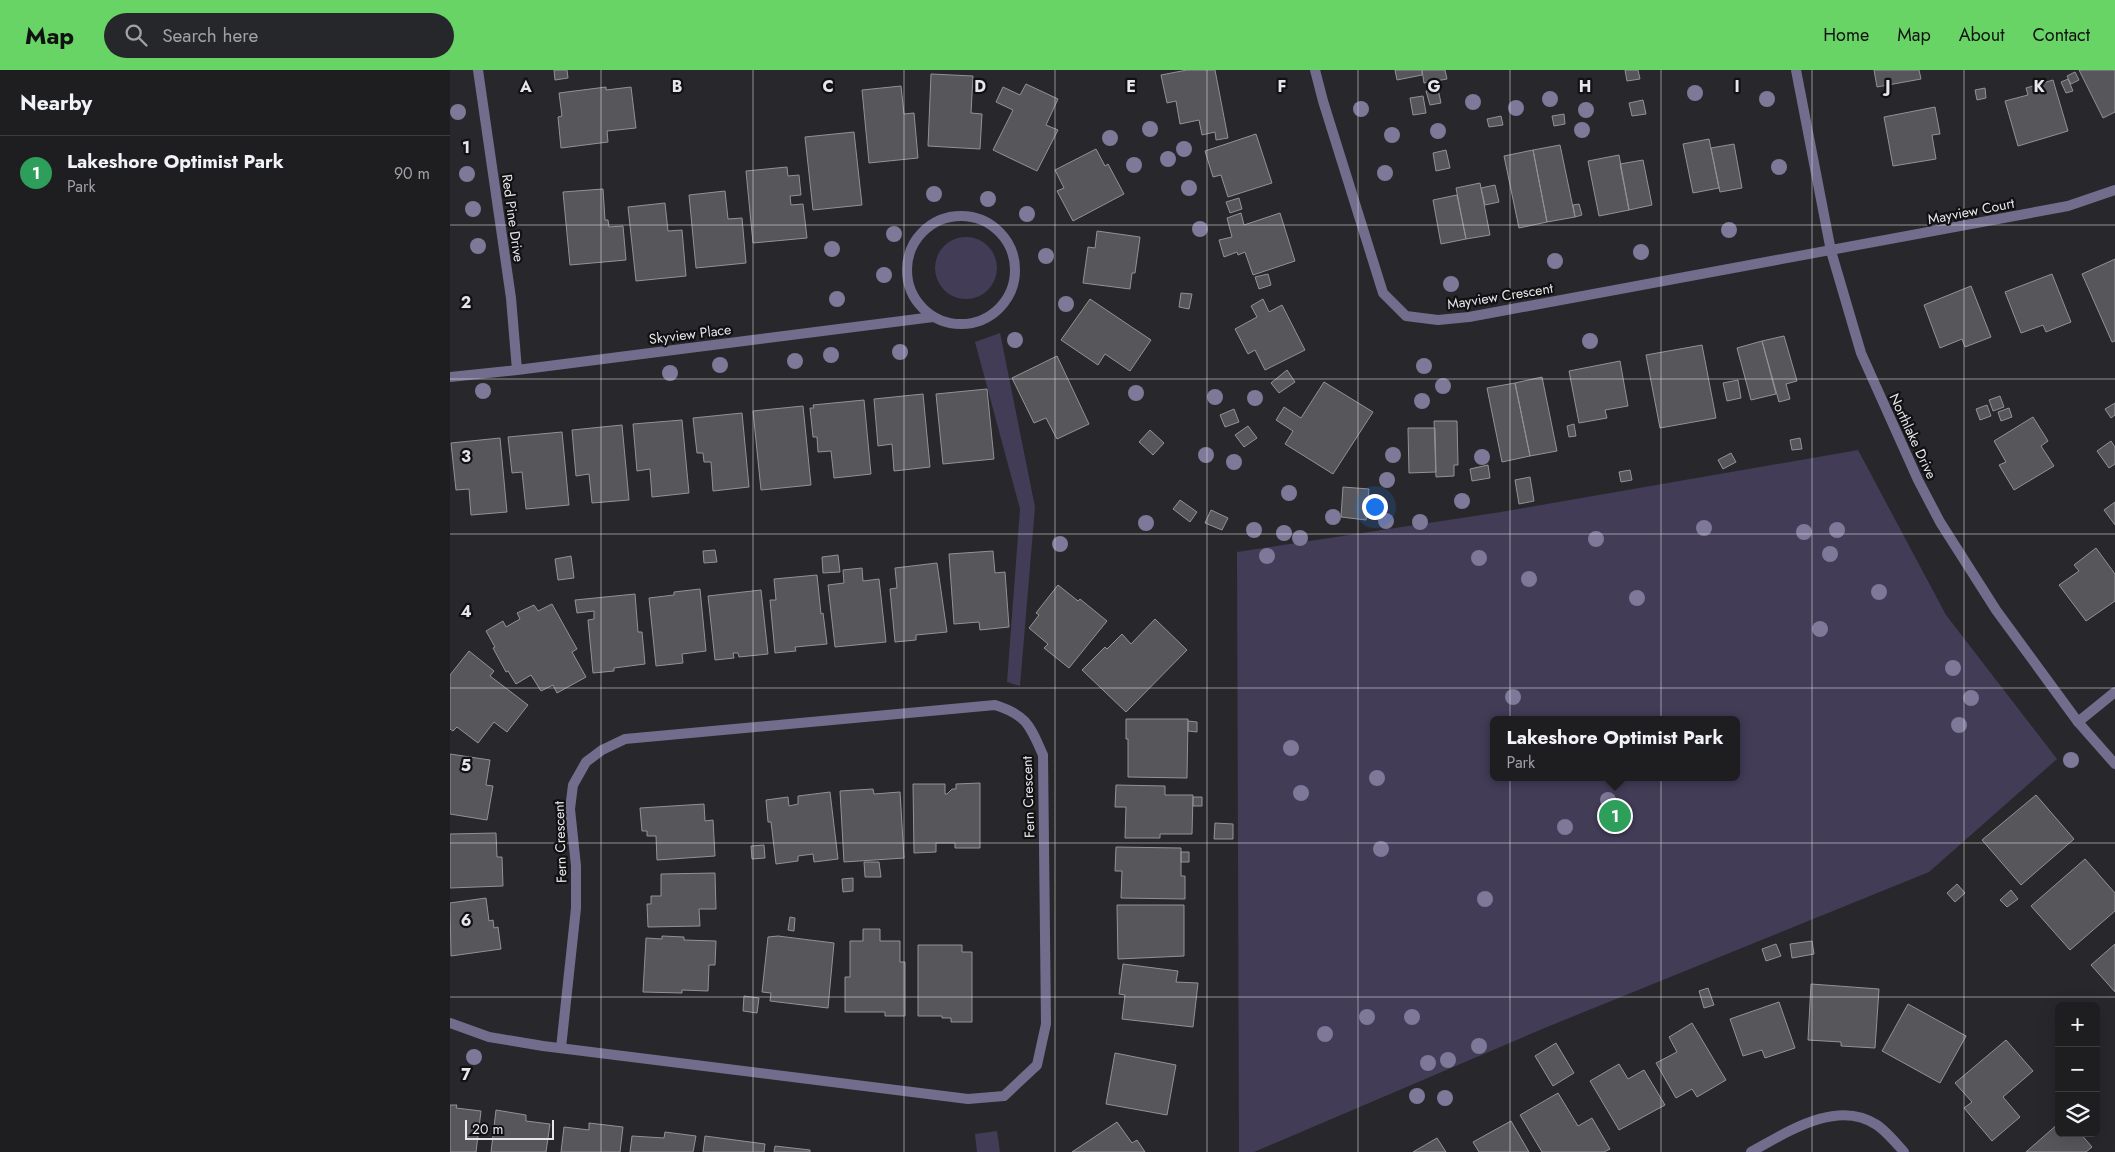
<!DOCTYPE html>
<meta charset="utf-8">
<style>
:root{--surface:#1e1e21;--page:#26272a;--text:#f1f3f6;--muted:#a1a2a5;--line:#3c3c3f;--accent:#68d465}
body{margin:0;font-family:Jost,sans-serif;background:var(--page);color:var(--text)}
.controls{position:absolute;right:15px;bottom:15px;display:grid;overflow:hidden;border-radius:8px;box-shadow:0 5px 20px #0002}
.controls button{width:45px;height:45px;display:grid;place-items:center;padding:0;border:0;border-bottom:1px solid var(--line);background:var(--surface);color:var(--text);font:25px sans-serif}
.scale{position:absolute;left:15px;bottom:12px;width:89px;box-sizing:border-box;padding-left:5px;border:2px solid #e7e7ea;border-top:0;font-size:14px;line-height:18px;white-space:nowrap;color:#e7e7ea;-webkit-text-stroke:4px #111113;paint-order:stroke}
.you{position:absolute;left:924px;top:436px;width:18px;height:18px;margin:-12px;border:4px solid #fff;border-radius:50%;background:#1a73e8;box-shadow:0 0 0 8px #1a73e833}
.badge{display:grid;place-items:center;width:32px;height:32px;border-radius:50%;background:var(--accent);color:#fff;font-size:16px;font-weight:700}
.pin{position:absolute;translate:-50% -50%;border:2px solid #fff;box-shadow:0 1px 5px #0006}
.popup{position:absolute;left:1040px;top:646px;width:250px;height:65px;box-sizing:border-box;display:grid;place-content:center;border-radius:8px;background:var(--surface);filter:drop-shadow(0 1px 4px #0005);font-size:16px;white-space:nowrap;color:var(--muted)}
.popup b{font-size:19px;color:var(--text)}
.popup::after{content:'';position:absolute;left:50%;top:100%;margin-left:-10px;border:10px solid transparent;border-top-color:var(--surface)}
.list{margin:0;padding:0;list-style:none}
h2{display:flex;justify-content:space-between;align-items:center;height:65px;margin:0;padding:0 20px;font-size:21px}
h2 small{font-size:16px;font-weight:400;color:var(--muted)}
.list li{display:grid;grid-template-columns:32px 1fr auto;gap:15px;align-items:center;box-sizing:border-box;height:75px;padding:0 20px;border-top:1px solid var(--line)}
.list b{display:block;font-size:19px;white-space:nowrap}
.list p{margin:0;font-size:16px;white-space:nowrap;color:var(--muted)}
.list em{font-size:16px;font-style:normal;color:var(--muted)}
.icon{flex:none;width:28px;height:28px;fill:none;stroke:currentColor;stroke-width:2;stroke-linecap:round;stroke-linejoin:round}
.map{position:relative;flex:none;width:1665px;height:1082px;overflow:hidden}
header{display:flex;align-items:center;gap:30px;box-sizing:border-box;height:70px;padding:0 25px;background:var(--accent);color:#111}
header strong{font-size:24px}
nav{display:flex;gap:28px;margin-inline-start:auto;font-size:18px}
.search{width:350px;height:45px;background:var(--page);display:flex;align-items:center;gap:12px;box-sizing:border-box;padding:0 18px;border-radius:28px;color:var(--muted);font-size:19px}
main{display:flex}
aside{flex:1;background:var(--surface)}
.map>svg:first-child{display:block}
.green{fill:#423c57;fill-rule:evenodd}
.building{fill:#56565b;stroke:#929197}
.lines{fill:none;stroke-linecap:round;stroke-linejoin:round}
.minor{stroke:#736d8d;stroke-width:10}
.tertiary{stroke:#736d8d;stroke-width:10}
.tree{fill:#7e7899}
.grid{fill:none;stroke:#e7e7ea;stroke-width:1;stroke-opacity:0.55}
.labels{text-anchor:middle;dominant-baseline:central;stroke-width:4.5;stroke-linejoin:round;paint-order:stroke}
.street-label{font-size:14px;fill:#e7e7ea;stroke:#111113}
.grid-label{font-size:16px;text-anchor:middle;font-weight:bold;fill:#e7e7ea;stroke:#111113;stroke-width:4.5;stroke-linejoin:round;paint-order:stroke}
</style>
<header>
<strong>Map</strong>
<div class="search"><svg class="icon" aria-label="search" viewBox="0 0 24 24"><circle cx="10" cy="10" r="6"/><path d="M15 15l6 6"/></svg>Search here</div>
<nav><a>Home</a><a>Map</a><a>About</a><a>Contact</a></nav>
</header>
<main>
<aside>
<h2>Nearby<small></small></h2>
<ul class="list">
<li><span class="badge" style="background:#2e9e5b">1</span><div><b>Lakeshore Optimist Park</b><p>Park</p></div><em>90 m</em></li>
</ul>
</aside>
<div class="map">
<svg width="1665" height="1082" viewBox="0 0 1665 1082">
<rect width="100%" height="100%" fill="#28282c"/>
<path class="green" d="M485 198a31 31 0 1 1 62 0a31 31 0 1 1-62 0Z
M550,263L585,437L570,616L557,612L570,439L525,272Z
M1408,380L1496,545L1607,689L1479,802L1097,957L804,1082H789L787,482L1051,442ZM1044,650H1286V707H1044Z
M547,1061L550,1082H527L525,1064Z"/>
<path class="building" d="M104,0H117L118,8L105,10Z
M737,0H765L778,68L766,70L765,62L752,65L749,50L730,54L726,31L717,33L711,5Z
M945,0H972V5L947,10Z
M972,0H995L997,9L974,13Z
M1175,0H1188L1190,9L1177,11Z
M1424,0H1469L1471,9L1427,17Z
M1629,0H1665V42L1653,48Z
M1625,2L1629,10L1621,14L1617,6Z
M481,4L523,6L521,43L532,44L530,79L478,76Z
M1618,9L1623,21L1616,23L1611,12Z
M1603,10L1618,61L1568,76L1555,31L1578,25L1576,18Z
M576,14L608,29L596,55L608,60L587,101L543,80L563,40L546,32L553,17L570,25Z
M451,16L454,44L464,43L468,88L419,93L412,20Z
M156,17V20L181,17L186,58L157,61L158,72L111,78L108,47L112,46L109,23Z
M1535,18L1536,28L1527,30L1525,20Z
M988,19L991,33L980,35L976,21Z
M973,26L976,43L963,45L960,28Z
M1193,30L1196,44L1182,46L1179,33Z
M1485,37L1490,64L1482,65L1486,89L1443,96L1434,47Z
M1114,44L1115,54L1104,56L1102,46Z
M1051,46L1053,55L1039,57L1037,49Z
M404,62L412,135L363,140L355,67Z
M806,64L822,113L778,127L771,105L763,107L755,81Z
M1259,69L1269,118L1243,123L1233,74Z
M1284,74L1292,118L1270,122L1261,78Z
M1110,75L1125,147L1097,152L1083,80Z
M646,79L655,96L658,94L674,124L623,151L607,121L614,118L605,100Z
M996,80L1000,98L986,101L983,83Z
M1083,80L1097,152L1069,158L1054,86Z
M1169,85L1179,140L1149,146L1138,91Z
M1193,90L1202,135L1179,140L1170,94Z
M337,97L338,106L349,105L351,125L340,126L341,135L353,134L357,168L303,173L296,101Z
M1030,113L1040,165L1016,169L1006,118Z
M1045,115L1049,132L1035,135L1031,118Z
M153,119L155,150H158L159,157L173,156L176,190L120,195L113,122Z
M275,121L278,149L292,148L296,193L246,198L239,125Z
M1007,125L1016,169L991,174L983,130Z
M789,128L792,139L780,143L776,132Z
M215,133L218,161L232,160L236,206L186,211L178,137Z
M1129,134L1132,145L1125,147L1123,135Z
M791,143L794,155L830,143L845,191L803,205L795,182L788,185L787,182L774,187L769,170L782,167L777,148Z
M647,161L690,167L685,203H682L680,219L633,213L638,177L645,178Z
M1665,189V271L1662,272L1632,204Z
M818,204L821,215L809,219L805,207Z
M1602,204L1621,252L1596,262L1593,255L1571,263L1555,222Z
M1521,216L1541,267L1515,277L1512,269L1490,278L1474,235Z
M731,223L742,224L739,239L729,237Z
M640,229L701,270L680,301L655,284L648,295L611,270Z
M813,229L819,242L832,235L855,280L815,300L805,280L798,284L785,259L807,247L801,236Z
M1334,266L1347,311L1336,314L1340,329L1329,332L1312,271Z
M1312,271L1326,324L1301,330L1287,278Z
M1252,275L1266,348L1210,358L1196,285Z
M607,286L639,354L607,369L596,348L584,353L562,308Z
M1170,291L1178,336L1155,340L1157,348L1129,353L1119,301Z
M837,300L845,312L829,323L821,313Z
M1092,307L1107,381L1080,386L1065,313Z
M1288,310L1291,328L1277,331L1273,313Z
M874,312L923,342L883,404L835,374L843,361L826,350L834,337L851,348Z
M1065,313L1080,386L1052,392L1037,318Z
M537,319L544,389L493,394L486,324Z
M473,324L480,397L444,401L442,374L428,376L424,329Z
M1550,326L1554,337L1543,341L1539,330Z
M414,330L421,404L384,408L381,381L368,382L367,367H363L360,338H364L363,335Z
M1665,333V345L1661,348L1655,339Z
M1537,335L1541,346L1530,350L1526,339Z
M353,336L361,415L311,420L303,341Z
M1559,338L1562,347L1551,351L1548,342Z
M784,339L789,352L775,357L770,345Z
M292,343L299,417L263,421L261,392H254L253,383H247L243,348Z
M1583,347L1598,371L1591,376L1604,396L1564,420L1549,395L1556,392L1544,371Z
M232,350L239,423L202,427L200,399L187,401L183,354Z
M984,351H1007L1008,395H1004V406L986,407Z
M1124,354L1126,366L1119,367L1117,356Z
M172,355L179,430L142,433L139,404L126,406L122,360Z
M798,356L807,368L794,377L785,365Z
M958,358H985L986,402L959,403Z
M700,360L714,373L703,385L689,372Z
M112,362L119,435L76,439L72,402L62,403L58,367Z
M50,368L57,442L21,445L19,419L6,420L1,373Z
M1350,368L1352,379L1342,380L1340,370Z
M1661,371L1665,377V394L1659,398L1647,381Z
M1281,383L1286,392L1273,399L1268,390Z
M1038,395L1040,408L1022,411L1020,399Z
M1180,400L1182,410L1171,412L1169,402Z
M1080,407L1084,431L1069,434L1065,410Z
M893,417L919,419L916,450L891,447Z
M730,430L747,442L740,452L723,439Z
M1665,432V455L1654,440Z
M761,440L778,448L772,460L755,453Z
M1646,478L1665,504V531L1636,551L1609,515L1629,501L1624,495Z
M265,480L267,492L254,493L253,481Z
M543,481L545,503L555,502L559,557L530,560L529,552L504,554L499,484Z
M388,485L390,502L373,503L372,487Z
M121,486L124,508L108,510L105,489Z
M487,493L497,562L466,565V570L445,572L440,519L447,518L445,498Z
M412,498L413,511L429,509L436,572L385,577L378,515L394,513L393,500Z
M367,505L371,544L373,543L377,574L345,577L346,581L325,583L320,530H326L324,509Z
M608,515L628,531L630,529L657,551L619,598L594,578L598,574L579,558L589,545L586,543Z
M250,519L256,581L232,584L233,593L206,596L199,528L224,525V522Z
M311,520L318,584L289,587L288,583H283L284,588L265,590L258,526Z
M185,524L188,562H192L195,594L164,598V601L143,603L138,550L144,549V541L127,543L125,530Z
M102,534L127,579L122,582L136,607L107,623L103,615L91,621L81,605L66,614L58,601L56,602L43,578L45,577L36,561L53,551L56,557L70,549L67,543L84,535L88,541Z
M705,549L737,580L676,642L632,600L655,577L657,579L672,564L681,574Z
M19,581L44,601L40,606L78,635L57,662L44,652L28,673L7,657L3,661L0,659V605Z
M676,649H738L737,708L678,707V669H676Z
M738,651L747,652V662L738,661Z
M0,684L40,690L36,715L43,716L37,750L0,744Z
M530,713V778H505V773H486V782L464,783L463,714H495V724H497L502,719H506V714Z
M666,715L715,716V725H743L742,764H710V768H675L676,737H665Z
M423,719L424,724L450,722L454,788L394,792L390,721Z
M380,722L388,789L364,792L363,784L348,786V791L326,794L321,752H318L316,730L338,727L339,736L348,734V726Z
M1586,725L1624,769L1571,815L1532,770Z
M743,727H752V736H743Z
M254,734L255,751L263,750L265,786L207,790L206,766H197V761H192L190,738Z
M765,753L783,754V769H764Z
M46,763L47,787H52L53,816L0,818V764Z
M314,775L315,788L302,789L301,776Z
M666,777L731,778V806H735V829L671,828L672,801H665Z
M731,782H739V792H731Z
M1635,789L1665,823V841L1620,880L1581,836Z
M414,792H429L431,807H415Z
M265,803L266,839H249L250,856L198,857L197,834H201V826H211V804Z
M403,808V821L393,822L392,809Z
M1507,814L1515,823L1505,832L1497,823Z
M1561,820L1568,829L1557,837L1550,830Z
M36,828L39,851L43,850L44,858L48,857L51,879L1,886L0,833Z
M667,835H734V886L668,889Z
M340,847L345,848L344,861L338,860Z
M413,859H430V871H450V892H455V946H435V942H395V907H400V871H413Z
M212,866L234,867V870L266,871L265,895H259L258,921L232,920V923L193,922L196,868L212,869Z
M328,866L384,873L378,938L320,931L321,923L312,922L318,867Z
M1362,871L1364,884L1342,888L1340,874Z
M1326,874L1331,886L1316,891L1312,879Z
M1665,874V922L1641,895Z
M468,875H512V882H522V952H501V948H492V946H468Z
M673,894L728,901L726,912L748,913L743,957L672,949L675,925L669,924Z
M1361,914L1429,919L1425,978L1391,976V972L1358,970Z
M1258,918L1264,935L1254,938L1249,921Z
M294,926L309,928L307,943L293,941Z
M1329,932L1345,978L1315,988L1312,980L1293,986L1280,949Z
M1458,934L1516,966L1490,1013L1432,981Z
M1242,953L1276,1010L1247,1027L1242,1019L1226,1028L1206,993L1227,982L1219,967Z
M1556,970L1583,1001L1553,1027L1570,1047L1542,1071L1514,1038L1522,1032L1505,1013Z
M1106,973L1124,1003L1103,1016L1085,986Z
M665,983L726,995L717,1045L656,1034Z
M1169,994L1178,1009L1194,1000L1215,1035L1169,1060L1140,1011Z
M1108,1023L1128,1056L1142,1048L1160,1079L1154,1082H1092L1070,1045Z
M0,1035H7L6,1038L31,1041L26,1082H0Z
M46,1040L76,1045V1051L100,1054L96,1082H41Z
M1061,1051L1079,1082H1029L1023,1072Z
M667,1052L682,1073L687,1070L695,1082H622Z
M139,1053L173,1057L170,1082H111L114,1057L139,1060Z
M1609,1053V1063H1630L1642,1077L1636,1082H1576Z
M215,1062L246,1066L243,1082H180L182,1066L214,1068Z
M255,1066L315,1074L314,1082H253Z
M987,1068L996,1082H963Z
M325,1076L360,1080V1082H324Z"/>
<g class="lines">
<path class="minor" d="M28,0L61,228L67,300
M865,0L873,31L933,223L956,246L988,250L1019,247L1618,136L1665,120
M457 200a54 54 0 1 1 108 0a54 54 0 1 1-108 0Z
M0,307L67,300L483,247
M1628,652L1665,622
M0,953L39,967L93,976L518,1029L554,1026L587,995L596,954L593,685C580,656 577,645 545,635L175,669L152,680L136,692L123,715L120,739L126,796V838L111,978
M1301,1082C1336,1063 1387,1028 1427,1055C1437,1062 1446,1073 1454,1082"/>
<path class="tertiary" d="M1346,0L1381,181L1411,283L1468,410L1490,452L1546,540L1628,652L1665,694"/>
</g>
<g class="tree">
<circle cx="1245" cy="23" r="8"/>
<circle cx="1100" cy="29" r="8"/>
<circle cx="1317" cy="29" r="8"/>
<circle cx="1023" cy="32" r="8"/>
<circle cx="1066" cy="38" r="8"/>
<circle cx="911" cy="39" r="8"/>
<circle cx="1136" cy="40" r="8"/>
<circle cx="8" cy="42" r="8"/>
<circle cx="700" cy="59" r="8"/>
<circle cx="1132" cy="60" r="8"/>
<circle cx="988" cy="61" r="8"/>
<circle cx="942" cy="65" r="8"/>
<circle cx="660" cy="68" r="8"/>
<circle cx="734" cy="79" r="8"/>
<circle cx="718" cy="89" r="8"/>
<circle cx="684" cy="95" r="8"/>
<circle cx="1329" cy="97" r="8"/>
<circle cx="935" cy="103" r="8"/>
<circle cx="17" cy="104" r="8"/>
<circle cx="739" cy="118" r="8"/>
<circle cx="484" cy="124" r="8"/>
<circle cx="538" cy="129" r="8"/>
<circle cx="23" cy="139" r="8"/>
<circle cx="577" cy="144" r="8"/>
<circle cx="750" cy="159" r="8"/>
<circle cx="1279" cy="160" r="8"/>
<circle cx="444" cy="164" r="8"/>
<circle cx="28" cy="176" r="8"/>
<circle cx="382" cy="179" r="8"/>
<circle cx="1191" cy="182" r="8"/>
<circle cx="596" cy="186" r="8"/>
<circle cx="1105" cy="191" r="8"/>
<circle cx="434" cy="205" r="8"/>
<circle cx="1001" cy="214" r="8"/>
<circle cx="387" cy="229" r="8"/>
<circle cx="616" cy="234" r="8"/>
<circle cx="565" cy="270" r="8"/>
<circle cx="1140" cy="271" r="8"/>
<circle cx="450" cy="282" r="8"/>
<circle cx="381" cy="285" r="8"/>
<circle cx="345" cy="291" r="8"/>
<circle cx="270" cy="295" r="8"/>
<circle cx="974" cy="296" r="8"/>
<circle cx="220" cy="303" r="8"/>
<circle cx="993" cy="316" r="8"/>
<circle cx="33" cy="321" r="8"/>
<circle cx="686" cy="323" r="8"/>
<circle cx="765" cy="327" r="8"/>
<circle cx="805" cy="328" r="8"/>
<circle cx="972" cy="331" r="8"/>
<circle cx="756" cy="385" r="8"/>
<circle cx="943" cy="385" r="8"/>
<circle cx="1032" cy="387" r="8"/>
<circle cx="784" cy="392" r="8"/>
<circle cx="937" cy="410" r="8"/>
<circle cx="839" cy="423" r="8"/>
<circle cx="1012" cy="431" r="8"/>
<circle cx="883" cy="447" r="8"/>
<circle cx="936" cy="451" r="8"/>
<circle cx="970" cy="452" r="8"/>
<circle cx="696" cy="453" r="8"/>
<circle cx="1254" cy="458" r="8"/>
<circle cx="804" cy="460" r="8"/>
<circle cx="1387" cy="460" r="8"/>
<circle cx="1354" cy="462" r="8"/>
<circle cx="834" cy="463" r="8"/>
<circle cx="850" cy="468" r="8"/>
<circle cx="1146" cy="469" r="8"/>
<circle cx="610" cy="474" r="8"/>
<circle cx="1380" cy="484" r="8"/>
<circle cx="817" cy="486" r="8"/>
<circle cx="1029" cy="488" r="8"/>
<circle cx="1079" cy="509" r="8"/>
<circle cx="1429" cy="522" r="8"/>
<circle cx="1187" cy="528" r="8"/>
<circle cx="1370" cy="559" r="8"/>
<circle cx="1503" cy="598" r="8"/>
<circle cx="1063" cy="627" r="8"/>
<circle cx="1521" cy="628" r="8"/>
<circle cx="1509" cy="655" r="8"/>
<circle cx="841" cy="678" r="8"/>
<circle cx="1621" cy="690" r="8"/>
<circle cx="927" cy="708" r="8"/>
<circle cx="851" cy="723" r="8"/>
<circle cx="1158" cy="730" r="8"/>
<circle cx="1115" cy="757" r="8"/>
<circle cx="931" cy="779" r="8"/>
<circle cx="1035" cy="829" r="8"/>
<circle cx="917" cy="947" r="8"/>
<circle cx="962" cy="947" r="8"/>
<circle cx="875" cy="964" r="8"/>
<circle cx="1029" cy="976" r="8"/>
<circle cx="24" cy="987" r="8"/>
<circle cx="998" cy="990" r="8"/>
<circle cx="978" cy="993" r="8"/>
<circle cx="967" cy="1026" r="8"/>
<circle cx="995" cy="1028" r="8"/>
</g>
<path class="grid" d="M151,0V1082M303,0V1082M454,0V1082M605,0V1082M757,0V1082M908,0V1082M1060,0V1082M1211,0V1082M1362,0V1082M1514,0V1082M0,155H1665M0,309H1665M0,464H1665M0,618H1665M0,773H1665M0,927H1665"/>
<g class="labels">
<g class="street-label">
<text transform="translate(1521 141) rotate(-11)">Mayview Court</text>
<text transform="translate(63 148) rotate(82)">Red Pine Drive</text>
<text transform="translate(1050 226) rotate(-9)">Mayview Crescent</text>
<text transform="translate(240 264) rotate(-7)">Skyview Place</text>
<text transform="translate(1463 366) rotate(65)">Northlake Drive</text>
<text transform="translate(578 727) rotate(-92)">Fern Crescent</text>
<text transform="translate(110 772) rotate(-92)">Fern Crescent</text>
</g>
</g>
<g class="grid-label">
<text x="76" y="22">A</text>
<text x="227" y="22">B</text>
<text x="378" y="22">C</text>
<text x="530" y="22">D</text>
<text x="681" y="22">E</text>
<text x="832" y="22">F</text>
<text x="984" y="22">G</text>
<text x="1135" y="22">H</text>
<text x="1287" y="22">I</text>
<text x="1438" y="22">J</text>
<text x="1589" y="22">K</text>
<text x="16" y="83">1</text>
<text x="16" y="238">2</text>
<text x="16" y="392">3</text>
<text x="16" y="547">4</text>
<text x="16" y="701">5</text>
<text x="16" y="856">6</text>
<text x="16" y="1010">7</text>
</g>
</svg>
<div class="controls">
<button>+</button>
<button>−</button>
<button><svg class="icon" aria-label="layers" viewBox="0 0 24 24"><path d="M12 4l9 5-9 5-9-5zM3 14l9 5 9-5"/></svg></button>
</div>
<div class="scale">20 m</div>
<div class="you"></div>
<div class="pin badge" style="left:1165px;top:746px;background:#2e9e5b">1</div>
<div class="popup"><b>Lakeshore Optimist Park</b>Park</div>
</div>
</main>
